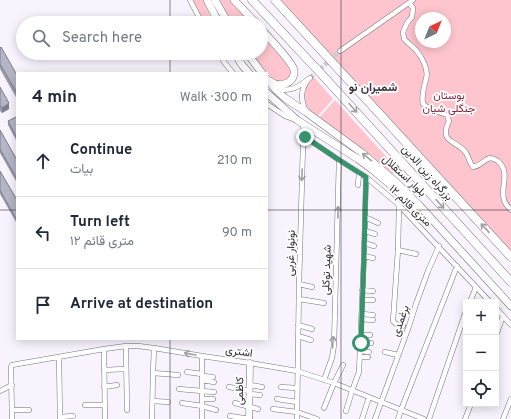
<!DOCTYPE html>
<meta charset="utf-8">
<style>
:root{--surface:#fff;--page:#f2f2f3;--text:#1f2937;--muted:#747a83;--line:#e0e1e3}
body{margin:0;font-family:Overpass,Vazirmatn,sans-serif;background:var(--page);color:var(--text)}
.controls{position:absolute;right:12px;bottom:12px;display:grid;overflow:hidden;border-radius:0px;box-shadow:0 2px 10px #0003}
.controls button{width:36px;height:36px;display:grid;place-items:center;padding:0;border:0;border-bottom:1px solid var(--line);background:var(--surface);color:var(--text);font:20px sans-serif}
.compass{position:absolute;left:415px;top:12px;width:36px;height:36px;border-radius:50%;background:var(--surface);box-shadow:0 2px 10px #0003;rotate:43deg}
.stop{position:absolute;width:12px;height:12px;margin:-9px;border:3px solid #36936a;border-radius:50%;background:#fff}
.stop.end{background:#36936a;border-color:#fff;box-shadow:0 1px 4px #0008}
.list{margin:0;padding:0;list-style:none}
h2{display:flex;justify-content:space-between;align-items:center;height:52px;margin:0;padding:0 16px;font-size:17px}
h2 small{font-size:13px;font-weight:400;color:var(--muted)}
.list li{display:grid;grid-template-columns:26px 1fr auto;gap:12px;align-items:center;box-sizing:border-box;height:72px;padding:0 16px;border-top:1px solid var(--line)}
.list b{display:block;font-size:15px;white-space:nowrap}
.list p{margin:0;font-size:13px;white-space:nowrap;color:var(--muted)}
.list em{font-size:13px;font-style:normal;color:var(--muted)}
.icon{flex:none;width:22px;height:22px;fill:none;stroke:currentColor;stroke-width:2;stroke-linecap:round;stroke-linejoin:round}
.map{position:relative;flex:none;width:511px;height:419px;overflow:hidden}
.search{position:absolute;background:var(--surface);box-shadow:0 2px 10px #0003;left:16px;top:16px;width:252px;height:44px;display:flex;align-items:center;gap:10px;box-sizing:border-box;padding:0 14px;border-radius:22px;color:var(--muted);font-size:15px}
.panel{position:absolute;background:var(--surface);box-shadow:0 2px 10px #0003;left:16px;top:72px;width:252px;height:268px;border-radius:0px}
.map>svg:first-child{display:block}
.green{fill:#fec5ce;fill-rule:evenodd}
.lines{fill:none;stroke-linecap:round;stroke-linejoin:round}
.street-tunnel{stroke:#cfcbd4;stroke-width:4.5;stroke-dasharray:4.5 2;stroke-linecap:butt}
.street-casing{stroke:#7a7281;stroke-width:5.5}
.secondary-casing{stroke:#7a7281;stroke-width:7}
.primary-casing{stroke:#7a7281;stroke-width:8}
.highway-casing{stroke:#7a7281;stroke-width:9}
.street{stroke:#fff;stroke-width:4.5}
.secondary{stroke:#fff;stroke-width:6}
.primary{stroke:#fff;stroke-width:7}
.highway{stroke:#fff;stroke-width:8}
.wall{fill:#9b9dab}
.shaded-wall{fill:#7e7f8b}
.building{fill:#b4b6c7;stroke:#7e7f8b}
.oneway{stroke:#a09fa2}
.route{stroke:#36936a;stroke-width:5}
.grid{fill:none;stroke:#2d2930;stroke-width:1;stroke-opacity:0.55}
.labels{text-anchor:middle;dominant-baseline:central;stroke-width:3.5;stroke-linejoin:round;paint-order:stroke}
.park-label{font-size:11px;fill:#7f1d39;stroke:#fff}
.street-label{font-size:11px;fill:#2d2930;stroke:#fff}
.neighbourhood-label{font-size:12px;font-weight:bold;fill:#362f3c;stroke:#fff}
</style>
<div class="map">
<svg width="511" height="419" viewBox="0 0 511 419">
<rect width="100%" height="100%" fill="#f8f3fd"/>
<path class="green" d="M193,0H203L213,23H205Z
M218,0H231L252,23H231Z
M276,0H511V259ZM421,18H445V42H421Z
M261,32L270,42L291,69V74L287,81L276,82L261,65L251,53H261Z
M314,77L333,99L317,117C314,114 310,112 308,108C300,98 305,85 314,77Z
M335,100L400,172L396,174L390,173L319,118Z"/>
<g class="lines">
<path class="street-tunnel" d="M310,78L340,51"/>
<defs>
<path id="street" d="M190,0L202,23
M409,3L413,8L412,17L407,23L403,32L404,39C408,43 412,46 416,50C422,57 429,70 426,79C424,88 421,95 423,104L430,109L447,115L449,121C438,144 458,140 466,153C469,157 469,162 473,167C481,166 483,160 490,158C493,158 496,160 498,161C511,173 500,186 504,200C505,204 508,207 511,210
M340,51L413,0
M219,53L224,62L233,73
M277,89C292,92 298,87 310,78
M267,104L285,116L293,119
M306,112C301,100 300,92 307,81
M305,137L339,160L366,177L399,205L490,302
M358,185L359,173
M399,205L398,250L393,321L396,324L403,326
M365,217L378,223
M365,231L375,234
M364,243L374,246
M398,250L416,254
M364,256L373,258
M299,284L312,287
M362,290L373,291
M299,299L324,303
M362,300H373
M470,302L476,287
M496,308L511,325
M362,314L373,315
M361,319L373,320
M298,325L312,329
M361,335H370
M496,335L503,316
M298,336L311,340
M361,343H371
M126,348L127,410
M104,349L105,419
M360,351L369,352
M385,352L398,355
M202,356V419
M59,357L60,419
M360,357H368
M104,370L125,369
M187,372L202,374
M153,373L178,375
M202,376L213,377
M202,380L214,382
M324,380L332,358L334,345L339,160
M250,385L262,387
M104,387L117,385
M229,387L250,391
M281,387L297,388
M179,389L214,392
M0,391L12,385
M250,394L260,395
M202,399H213
M277,399L297,402
M153,401L168,402
M182,403L202,406L216,410
M235,403L258,409
M85,405H104
M324,408L334,383L343,365
M273,409L297,412L317,419
M12,410H29
M401,410L457,266
M346,411L352,391L359,372L364,256L366,177
M230,416L250,419
M60,417L73,416
M12,419L11,367L12,365L104,349L126,346H138L154,348L202,356L250,363L297,371L334,383L424,419
M152,419L153,373L154,348
M297,419L299,284L303,145L305,137L303,125
M362,419L369,397
M375,419L409,326L416,304L428,271L439,246
M398,419L400,413
M429,419L466,311
M465,419L471,404
M503,419L511,399"/>
<path id="secondary" d="M249,419L250,363"/>
<path id="primary" d="M207,0L219,23
M215,0L228,23
M234,0L256,23
M261,29C268,37 292,61 294,70C295,75 292,81 287,83C281,86 275,85 270,81
M235,53L242,65L249,73
M247,53L262,73
M267,79L276,90L285,98L306,112L362,153L397,183L419,205L511,306
M267,93L297,120L358,159L373,170L392,186L416,209"/>
<path id="highway" d="M252,0L326,79L511,282
M275,0L511,257"/>
</defs>
<use href="#street" class="street-casing"/>
<use href="#secondary" class="secondary-casing"/>
<use href="#primary" class="primary-casing"/>
<use href="#highway" class="highway-casing"/>
<use href="#street" class="street"/>
<use href="#secondary" class="secondary"/>
<use href="#primary" class="primary"/>
<use href="#highway" class="highway"/>
</g>
<path class="wall" d="M0,48L17,75V99L0,69Z
M0,87L9,109L2,113L0,111Z
M17,118V142L8,125V121Z
M0,130L17,160V183L0,153Z
M0,171L17,200V222H16L0,194Z"/>
<path class="shaded-wall" d="M9,103V109L2,113V108Z"/>
<path class="building" d="M1,47L17,75V93L0,64V48Z
M0,87L9,103L2,108L0,105Z
M16,117L17,118V138L8,121Z
M0,130L17,160V179L0,149Z
M0,171L17,200V218L16,219L0,190Z"/>
<defs><path id="oneway-shaft" d="M-6 0H5M1.5-3L5.5 0L1.5 3" fill="none" stroke-width="1.6" stroke-linecap="round" stroke-linejoin="round"/></defs>
<g class="oneway">
<use href="#oneway-shaft" transform="translate(353 108) rotate(48)"/>
<use href="#oneway-shaft" transform="translate(367 157) rotate(-141)"/>
<use href="#oneway-shaft" transform="translate(302 175) rotate(92)"/>
<use href="#oneway-shaft" transform="translate(440 204) rotate(48)"/>
<use href="#oneway-shaft" transform="translate(338 212) rotate(-88)"/>
<use href="#oneway-shaft" transform="translate(485 228) rotate(-133)"/>
<use href="#oneway-shaft" transform="translate(333 342) rotate(-86)"/>
<use href="#oneway-shaft" transform="translate(190 354) rotate(-170)"/>
</g>
<g class="lines">
<path class="route" d="M305,137L339,160L366,177L364,256L361,343"/>
</g>
<path class="grid" d="M170,0V23M341,0V419M170,53V73M0,210H17M267,210H511M170,339V419"/>
<g class="labels">
<g class="park-label">
<text x="449" y="96">بوستان<tspan x="449" dy="13">جنگلی شیان</tspan></text>
</g>
<g class="street-label">
<text transform="translate(427 173) rotate(48)">بزرگراه زین الدین</text>
<text transform="translate(404 176) rotate(43)">بلوار استقلال</text>
<text transform="translate(410 206) rotate(44)">۱۲ متری قائم</text>
<text transform="translate(291 253) rotate(-88)">نونوار غربی</text>
<text transform="translate(327 270) rotate(-88)">شهید توکلی</text>
<text transform="translate(401 321) rotate(-71)">برغمدی</text>
<text transform="translate(239 352) rotate(8)">اشتری</text>
<text transform="translate(240 391) rotate(-89)">کاظمی</text>
</g>
<g class="neighbourhood-label">
<text x="373" y="88">شمیران نو</text>
</g>
</g>
</svg>
<div class="controls">
<button>+</button>
<button>−</button>
<button><svg class="icon" aria-label="locate" viewBox="0 0 24 24"><circle cx="12" cy="12" r="6"/><path d="M12 2v4M12 18v4M2 12h4M18 12h4"/></svg></button>
</div>
<svg class="compass" viewBox="-18 -18 36 36"><path d="M0-13l5 13h-10z" fill="#e53935"/><path d="M0 13l5-13h-10z" fill="#747a83"/></svg>
<div class="stop" style="left:361px;top:343px"></div>
<div class="stop end" style="left:305px;top:137px"></div>
<div class="search"><svg class="icon" aria-label="search" viewBox="0 0 24 24"><circle cx="10" cy="10" r="6"/><path d="M15 15l6 6"/></svg>Search here</div>
<section class="panel">
<h2>4 min<small>Walk · 300 m</small></h2>
<ul class="list">
<li><svg class="icon" aria-label="ahead" viewBox="0 0 24 24"><path d="M12 20V5M6 11l6-6 6 6"/></svg><div><b>Continue</b><p>بیات</p></div><em>210 m</em></li>
<li><svg class="icon" aria-label="left" viewBox="0 0 24 24"><path d="M17 20v-9H6M10 6l-5 5 5 5"/></svg><div><b>Turn left</b><p>۱۲ متری قائم</p></div><em>90 m</em></li>
<li><svg class="icon" aria-label="arrive" viewBox="0 0 24 24"><path d="M6 21V4h12l-3 4 3 4H6"/></svg><div><b>Arrive at destination</b></div></li>
</ul>
</section>
</div>
